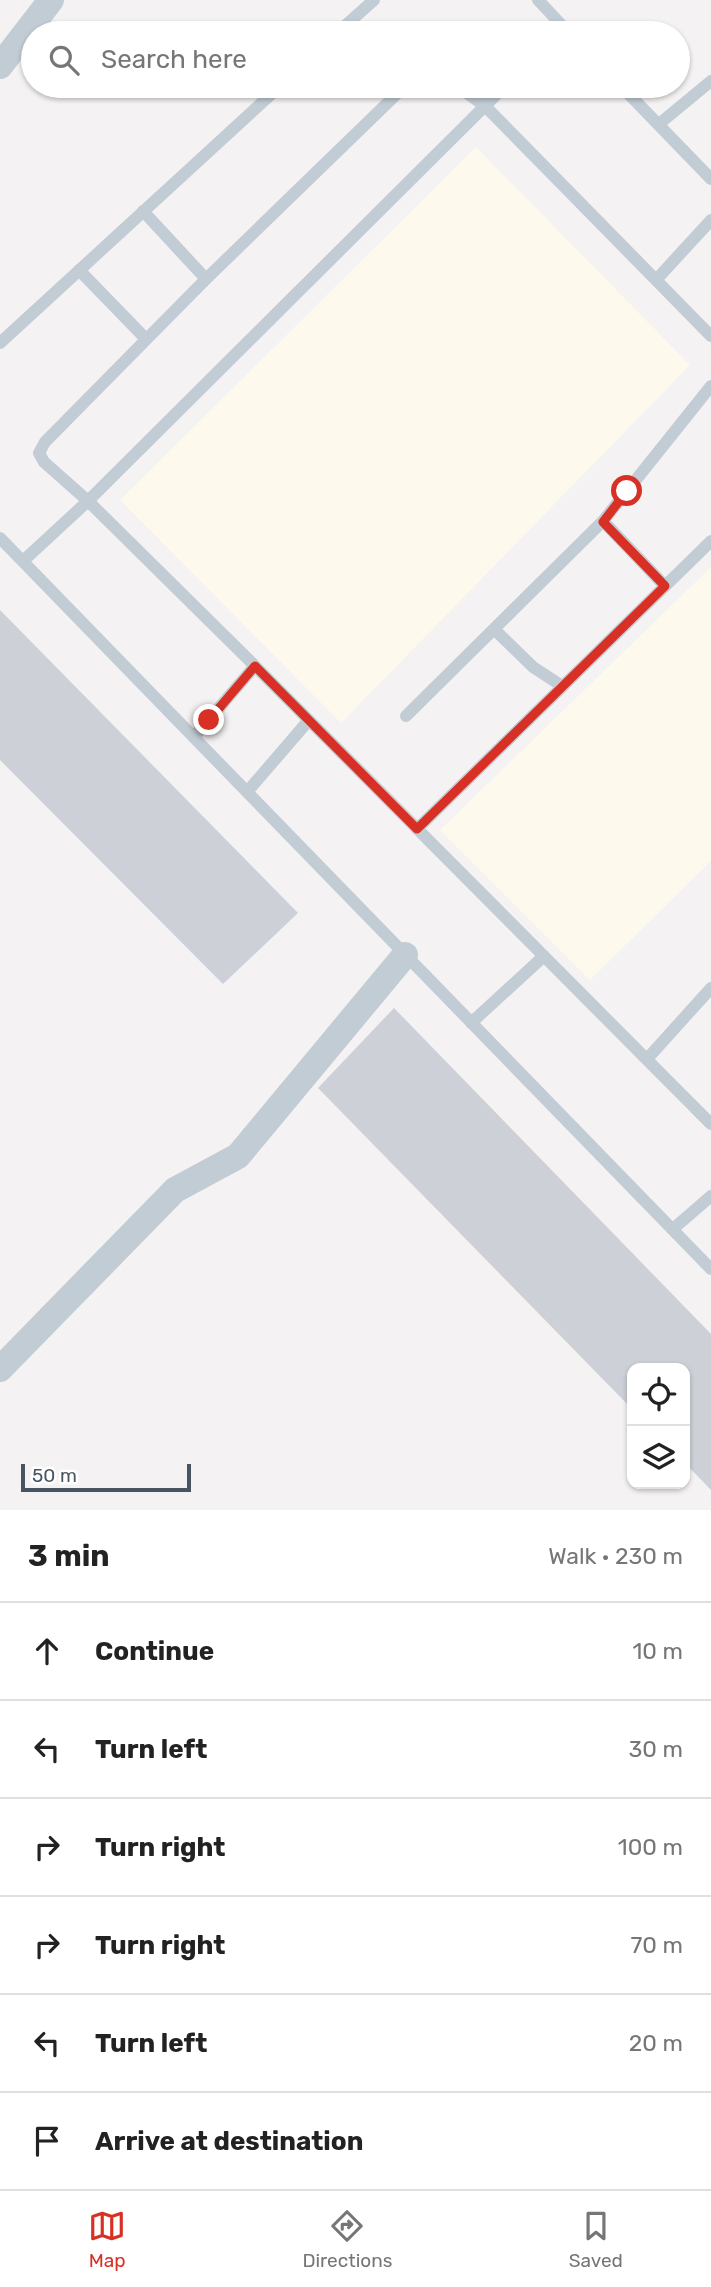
<!DOCTYPE html>
<meta charset="utf-8">
<style>
:root{--surface:#fff;--page:#f2f2f2;--text:#222;--muted:#767676;--line:#e0e0e0;--accent:#d93025}
body{margin:0;font-family:Rubik,sans-serif;background:var(--page);color:var(--text)}
.controls{position:absolute;right:21px;bottom:21px;display:grid;overflow:hidden;border-radius:14px;box-shadow:0 2px 5px #0004}
.controls button{width:63px;height:63px;display:grid;place-items:center;padding:0;border:0;border-bottom:2px solid var(--line);background:var(--surface);color:var(--text);font:35px sans-serif}
.scale{position:absolute;left:21px;bottom:18px;width:170px;box-sizing:border-box;padding-left:7px;border:4px solid #485460;border-top:0;font-size:19px;line-height:24px;white-space:nowrap;color:#485460;-webkit-text-stroke:5px #fff;paint-order:stroke}
.stop{position:absolute;width:21px;height:21px;margin:-16px;border:5px solid #d93025;border-radius:50%;background:#fff}
.stop.end{background:#d93025;border-color:#fff;box-shadow:0 2px 7px #0008}
.list{margin:0;padding:0;list-style:none}
h2{display:flex;justify-content:space-between;align-items:center;height:91px;margin:0;padding:0 28px;font-size:30px}
h2 small{font-size:23px;font-weight:400;color:var(--muted)}
.list li{display:grid;grid-template-columns:46px 1fr auto;gap:21px;align-items:center;box-sizing:border-box;height:98px;padding:0 28px;border-top:2px solid var(--line)}
.list b{display:block;font-size:26px;white-space:nowrap}
.list em{font-size:23px;font-style:normal;color:var(--muted)}
.icon{flex:none;width:38px;height:38px;fill:none;stroke:currentColor;stroke-width:2;stroke-linecap:round;stroke-linejoin:round}
.map{position:relative;flex:none;width:711px;height:1510px;overflow:hidden}
.search{position:absolute;background:var(--surface);box-shadow:0 2px 5px #0004;left:21px;right:21px;top:21px;height:77px;display:flex;align-items:center;gap:18px;box-sizing:border-box;padding:0 24px;border-radius:38px;color:var(--muted);font-size:26px}
.sheet{height:679px;background:var(--surface)}
nav{display:flex;justify-content:space-around;align-items:center;box-sizing:border-box;height:98px;border-top:2px solid var(--line);background:var(--surface);font-size:19px;color:var(--muted)}
nav a{display:grid;justify-items:center;gap:4px}
nav .on{color:var(--accent)}
.map>svg:first-child{display:block}
.commercial{fill:#fdf9ec}
.building{fill:#cdd0d6}
.lines{fill:none;stroke-linecap:round;stroke-linejoin:round}
.service{stroke:#c2ccd4;stroke-width:12}
.minor{stroke:#c2ccd4;stroke-width:26}
.route{stroke:#d93025;stroke-width:9}
</style>
<div class="map">
<svg width="711" height="1510" viewBox="0 0 711 1510">
<rect width="100%" height="100%" fill="#f4f2f2"/>
<path class="commercial" d="M476,147L690,365L341,723L120,500Z
M711,567V861L590,980L440,830Z"/>
<path class="building" d="M0,610L298,913L223,984L0,760Z
M394,1008L711,1334V1490L685,1463V1368H632V1409L318,1088Z"/>
<g class="lines">
<path class="service" d="M538,0L569,33
M337,33L374,0
M405,86L206,279L45,442L39,453L44,462L88,501L255,666L711,1124
M457,86L486,107L711,336
M621,86L711,179
M659,124L711,81
M143,211L206,279
M79,270L146,339
M656,280L711,220
M0,343L280,86
M603,521L665,586
M0,538L711,1269
M23,561L88,501L505,86
M495,630L533,667L562,686
M406,716L603,521L711,386
M194,737L255,666
M247,792L309,720
M417,829L711,541
M471,1023L544,956
M647,1059L711,988
M673,1229L711,1196"/>
<path class="minor" d="M0,66L51,0
M0,1369L175,1190L238,1156L405,955"/>
</g>
<g class="lines">
<path class="route" d="M209,720L255,666L417,829L665,586L603,522L627,491"/>
</g>
</svg>
<div class="controls">
<button><svg class="icon" aria-label="locate" viewBox="0 0 24 24"><circle cx="12" cy="12" r="6"/><path d="M12 2v4M12 18v4M2 12h4M18 12h4"/></svg></button>
<button><svg class="icon" aria-label="layers" viewBox="0 0 24 24"><path d="M12 4l9 5-9 5-9-5zM3 14l9 5 9-5"/></svg></button>
</div>
<div class="scale">50 m</div>
<div class="stop" style="left:627px;top:491px"></div>
<div class="stop end" style="left:209px;top:720px"></div>
<div class="search"><svg class="icon" aria-label="search" viewBox="0 0 24 24"><circle cx="10" cy="10" r="6"/><path d="M15 15l6 6"/></svg>Search here</div>
</div>
<section class="sheet">
<h2>3 min<small>Walk · 230 m</small></h2>
<ul class="list">
<li><svg class="icon" aria-label="ahead" viewBox="0 0 24 24"><path d="M12 20V5M6 11l6-6 6 6"/></svg><div><b>Continue</b></div><em>10 m</em></li>
<li><svg class="icon" aria-label="left" viewBox="0 0 24 24"><path d="M17 20v-9H6M10 6l-5 5 5 5"/></svg><div><b>Turn left</b></div><em>30 m</em></li>
<li><svg class="icon" aria-label="right" viewBox="0 0 24 24"><path d="M7 20v-9h11M14 6l5 5-5 5"/></svg><div><b>Turn right</b></div><em>100 m</em></li>
<li><svg class="icon" aria-label="right" viewBox="0 0 24 24"><path d="M7 20v-9h11M14 6l5 5-5 5"/></svg><div><b>Turn right</b></div><em>70 m</em></li>
<li><svg class="icon" aria-label="left" viewBox="0 0 24 24"><path d="M17 20v-9H6M10 6l-5 5 5 5"/></svg><div><b>Turn left</b></div><em>20 m</em></li>
<li><svg class="icon" aria-label="arrive" viewBox="0 0 24 24"><path d="M6 21V4h12l-3 4 3 4H6"/></svg><div><b>Arrive at destination</b></div></li>
</ul>
</section>
<nav>
<a class="on"><svg class="icon" aria-label="map" viewBox="0 0 24 24"><path d="M3 6l6-2 6 2 6-2v14l-6 2-6-2-6 2zM9 4v14M15 6v14"/></svg>Map</a>
<a><svg class="icon" aria-label="directions" viewBox="0 0 24 24"><path d="M12 3l9 9-9 9-9-9zM9 14v-3h6M13 9l2 2-2 2"/></svg>Directions</a>
<a><svg class="icon" aria-label="saved" viewBox="0 0 24 24"><path d="M7 4h10v16l-5-4-5 4z"/></svg>Saved</a>
</nav>
